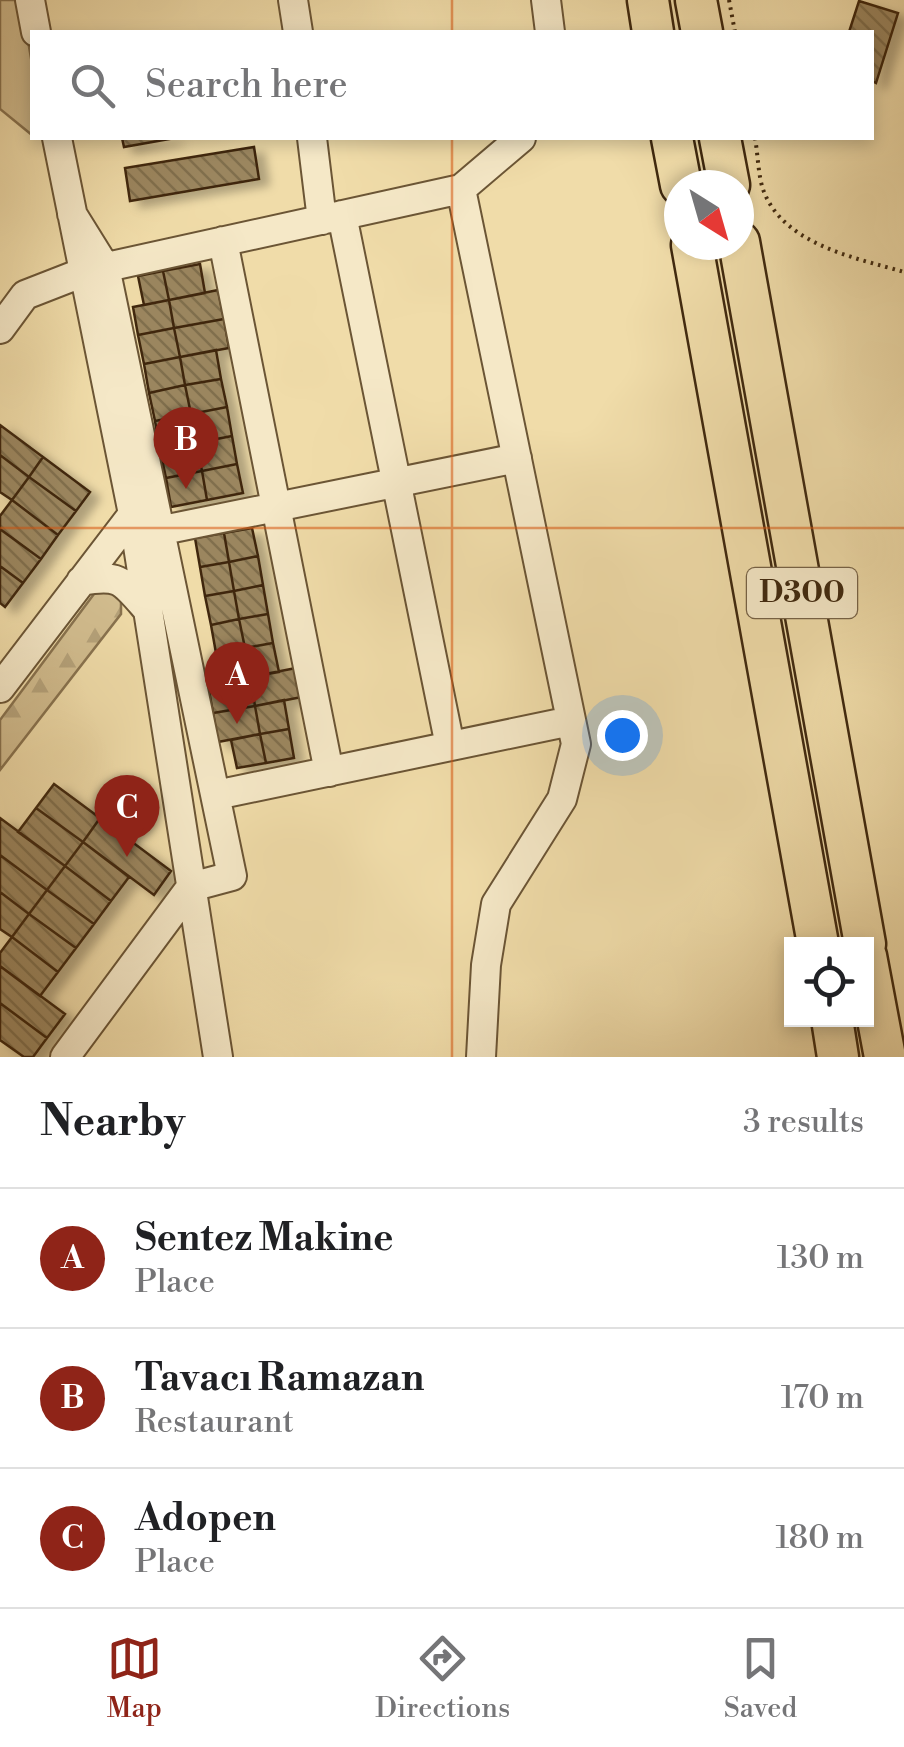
<!DOCTYPE html>
<meta charset="utf-8">
<style>
:root{--surface:#fff;--page:#f2f2f2;--text:#202124;--muted:#757577;--line:#e0e0e0;--accent:#8f2418}
body{margin:0;font-family:"Libre Bodoni",serif;background:var(--page);color:var(--text)}
.controls{position:absolute;right:30px;bottom:30px;display:grid;overflow:hidden;border-radius:0px;box-shadow:0 5px 15px #0003}
.controls button{width:90px;height:90px;display:grid;place-items:center;padding:0;border:0;border-bottom:2px solid var(--line);background:var(--surface);color:var(--text);font:50px sans-serif}
.compass{position:absolute;left:664px;top:170px;width:90px;height:90px;border-radius:50%;background:var(--surface);box-shadow:0 5px 15px #0003;rotate:143deg}
.you{position:absolute;left:622px;top:735px;width:35px;height:35px;margin:-25px;border:8px solid #fff;border-radius:50%;background:#1a73e8;box-shadow:0 0 0 15px #1a73e833}
.badge{display:grid;place-items:center;width:65px;height:65px;border-radius:50%;background:var(--accent);color:#fff;font-size:32px;font-weight:700}
.pin{position:absolute;translate:-50% -82px;filter:drop-shadow(0 2px 5px #0008)}
.pin::after{content:'';position:absolute;top:52px;width:35px;height:30px;background:inherit;clip-path:polygon(0 0,100% 0,50% 100%)}
.list{margin:0;padding:0;list-style:none}
h2{display:flex;justify-content:space-between;align-items:center;height:130px;margin:0;padding:0 40px;font-size:42px}
h2 small{font-size:32px;font-weight:400;color:var(--muted)}
.list li{display:grid;grid-template-columns:65px 1fr auto;gap:30px;align-items:center;box-sizing:border-box;height:140px;padding:0 40px;border-top:2px solid var(--line)}
.list b{display:block;font-size:38px;white-space:nowrap}
.list p{margin:0;font-size:32px;white-space:nowrap;color:var(--muted)}
.list em{font-size:32px;font-style:normal;color:var(--muted)}
.icon{flex:none;width:55px;height:55px;fill:none;stroke:currentColor;stroke-width:2;stroke-linecap:round;stroke-linejoin:round}
.map{position:relative;flex:none;width:904px;height:1057px;overflow:hidden}
.search{position:absolute;background:var(--surface);box-shadow:0 5px 15px #0003;left:30px;right:30px;top:30px;height:110px;display:flex;align-items:center;gap:25px;box-sizing:border-box;padding:0 35px;border-radius:0px;color:var(--muted);font-size:38px}
.sheet{height:550px;background:var(--surface)}
nav{display:flex;justify-content:space-around;align-items:center;box-sizing:border-box;height:140px;border-top:2px solid var(--line);background:var(--surface);font-size:28px;color:var(--muted)}
nav a{display:grid;justify-items:center;gap:5px}
nav .on{color:var(--accent)}
.map>svg:first-child{display:block}
.grass{fill:#d2bd8f;stroke:#88724e;stroke-width:2.5}
.forest{fill:url(#forest-firs);stroke:#88724e;stroke-width:2.5}
.building{fill:url(#building-back-hatch);stroke:#3f280e;stroke-width:2.5;filter:url(#shadow)}
.lines{fill:none;stroke-linecap:round;stroke-linejoin:round}
.minor-casing{stroke:#6b5535;stroke-width:32}
.highway-casing{stroke:#3f280e;stroke-width:45}
.path{stroke:#3f280e;stroke-width:4;stroke-dasharray:2.5 5;stroke-linecap:butt}
.minor{stroke:#f5e8c7;stroke-width:28}
.highway{stroke:#f0dca9;stroke-width:40}
.grid{fill:none;stroke:#d7540c;stroke-width:2.5;stroke-opacity:0.55}
.labels{text-anchor:middle;dominant-baseline:central;stroke-width:8;stroke-linejoin:round;paint-order:stroke}
.shield{fill:#f5e8c7;stroke:#766246;stroke-width:2.5}
.shield-label{font-size:30px;font-weight:bold;fill:#3f280e}
</style>
<div class="map">
<svg width="904" height="1057" viewBox="0 0 904 1057">
<defs>
<pattern id="forest-firs" width="22" height="20" patternUnits="userSpaceOnUse" patternTransform="scale(2.5)"><rect width="22" height="20" fill="#d2bd8f"/><path d="M5 1l3.5 6h-7zM16 11l3.5 6h-7z" fill="#b5a27a"/></pattern>
<pattern id="building-back-hatch" width="6" height="6" patternUnits="userSpaceOnUse" patternTransform="scale(2.5)"><rect width="6" height="6" fill="#9b865f"/><path d="M-1 5l2 2M0 0l6 6M5-1l2 2" fill="none" stroke="#806e4d"/></pattern>
<filter id="shadow"><feDropShadow dx="10" dy="6" stdDeviation="5" flood-color="#0004"/></filter>
</defs>
<rect width="100%" height="100%" fill="#f0dca9"/>
<filter id="stains"><feTurbulence type="fractalNoise" baseFrequency=".002" numOctaves="4"/><feColorMatrix values="0 0 0 0 .2 0 0 0 0 .09 0 0 0 0 .02 0 0 0 .5 -.17"/></filter>
<radialGradient id="worn" r=".72"><stop offset=".6" stop-color="#630" stop-opacity="0"/><stop offset="1" stop-color="#630" stop-opacity=".3"/></radialGradient>
<path class="grass" d="M0,0H21L32,64V135L0,109Z"/>
<path class="forest" d="M109,586L121,591V614L0,770V720L94,594Z"/>
<path class="building" d="M859,1L898,13L876,83L872,81V32H849Z
M122,138H175L124,147Z
M254,147L259,179L130,201L125,168Z
M200,264L205,293L169,300L163,271Z
M163,271L169,300L144,305L138,276Z
M218,290L224,319L174,328L169,300Z
M169,300L174,328L138,335L133,307Z
M224,319L229,348L180,357L174,328Z
M174,328L180,357L144,364L138,335Z
M216,350L221,379L185,385L180,357Z
M180,357L185,385L149,393L144,364Z
M221,379L227,407L191,414L185,385Z
M185,385L191,414L155,421L149,393Z
M227,407L232,436L196,443L191,414Z
M191,414L196,443L160,450L155,421Z
M0,425L43,457L29,477L0,455Z
M232,436L237,464L202,471L196,443Z
M196,443L202,471L166,478L160,450Z
M0,455L29,477L12,500L0,492Z
M43,457L90,492L76,511L29,477Z
M237,464L243,493L207,500L202,471Z
M202,471L207,500L171,507L166,478Z
M29,477L76,511L58,535L12,500Z
M12,500L58,535L41,559L0,529V516Z
M252,528L258,556L229,562L224,533Z
M0,529L41,559L23,583L0,566Z
M224,533L229,562L200,567L195,538Z
M258,556L263,585L234,591L229,562Z
M229,562L234,591L205,596L200,567Z
M0,566L23,583L5,607L0,603Z
M263,585L268,614L239,619L234,591Z
M234,591L239,619L211,625L205,596Z
M268,614L273,643L245,648L239,619Z
M239,619L245,648L216,653L211,625Z
M273,643L279,672L250,677L245,648Z
M245,648L250,677L221,682L216,653Z
M296,668L302,697L255,706L250,677Z
M250,677L255,706L213,713L208,685Z
M284,700L289,729L260,734L255,706Z
M255,706L260,734L218,742L213,713Z
M289,729L294,758L266,763L260,734Z
M260,734L266,763L237,768L231,740Z
M54,784L100,818L83,842L36,808Z
M36,808L83,842L65,866L18,832Z
M0,818L65,866L47,890L0,855Z
M100,818L171,871L154,895L83,842Z
M83,842L129,877L111,901L65,866Z
M0,855L47,890L29,914L0,892Z
M65,866L111,901L94,924L47,890Z
M47,890L94,924L76,948L29,914Z
M0,892L29,914L12,937L0,929Z
M29,914L76,948L58,972L12,937Z
M12,937L58,972L40,996L0,966V953Z
M0,966L65,1014L47,1038L0,1003Z
M0,1003L47,1038L33,1057H24L0,1040Z"/>
<g class="lines">
<defs>
<path id="minor" d="M30,0L36,32
M293,0L298,32
M546,0L550,32
M57,138L133,514L218,1057
M312,138L322,220
M461,189L576,744L562,799L496,904L486,965L481,1057
M342,215L450,746
M223,241L329,772
M0,329L25,295L84,272L461,189L521,138
M163,530L517,458
M81,581C119,574 122,580 146,608
M0,688L133,514
M216,795L571,721
M65,1057L191,887L232,876L105,267L72,214"/>
<path id="highway" d="M648,0L653,32
M696,0L702,32
M672,138L681,185
M720,138L729,185
M739,242L865,944
M692,245L818,944
M866,956L885,1057
M832,1019L838,1057"/>
</defs>
<use href="#minor" class="minor-casing"/>
<use href="#highway" class="highway-casing"/>
<path class="path" d="M729,0L735,32
M755,138C758,154 758,177 764,192C785,245 856,258 904,272"/>
<use href="#minor" class="minor"/>
<use href="#highway" class="highway"/>
</g>
<path class="grid" d="M452,0V32M452,138V1057M0,528H904"/>
<g class="labels">
<rect class="shield" x="747" y="568" width="110" height="50" rx="8"/>
<g class="shield-label">
<text x="802" y="593">D300</text>
</g>
</g>
<rect width="100%" height="100%" filter="url(#stains)"/>
<rect width="100%" height="100%" fill="url(#worn)"/>
</svg>
<div class="controls">
<button><svg class="icon" aria-label="locate" viewBox="0 0 24 24"><circle cx="12" cy="12" r="6"/><path d="M12 2v4M12 18v4M2 12h4M18 12h4"/></svg></button>
</div>
<svg class="compass" viewBox="-18 -18 36 36"><path d="M0-13l5 13h-10z" fill="#e53935"/><path d="M0 13l5-13h-10z" fill="#757577"/></svg>
<div class="you"></div>
<div class="pin badge" style="left:237px;top:724px">A</div>
<div class="pin badge" style="left:186px;top:489px">B</div>
<div class="pin badge" style="left:127px;top:857px">C</div>
<div class="search"><svg class="icon" aria-label="search" viewBox="0 0 24 24"><circle cx="10" cy="10" r="6"/><path d="M15 15l6 6"/></svg>Search here</div>
</div>
<section class="sheet">
<h2>Nearby<small>3 results</small></h2>
<ul class="list">
<li><span class="badge">A</span><div><b>Sentez Makine</b><p>Place</p></div><em>130 m</em></li>
<li><span class="badge">B</span><div><b>Tavacı Ramazan</b><p>Restaurant</p></div><em>170 m</em></li>
<li><span class="badge">C</span><div><b>Adopen</b><p>Place</p></div><em>180 m</em></li>
</ul>
</section>
<nav>
<a class="on"><svg class="icon" aria-label="map" viewBox="0 0 24 24"><path d="M3 6l6-2 6 2 6-2v14l-6 2-6-2-6 2zM9 4v14M15 6v14"/></svg>Map</a>
<a><svg class="icon" aria-label="directions" viewBox="0 0 24 24"><path d="M12 3l9 9-9 9-9-9zM9 14v-3h6M13 9l2 2-2 2"/></svg>Directions</a>
<a><svg class="icon" aria-label="saved" viewBox="0 0 24 24"><path d="M7 4h10v16l-5-4-5 4z"/></svg>Saved</a>
</nav>
